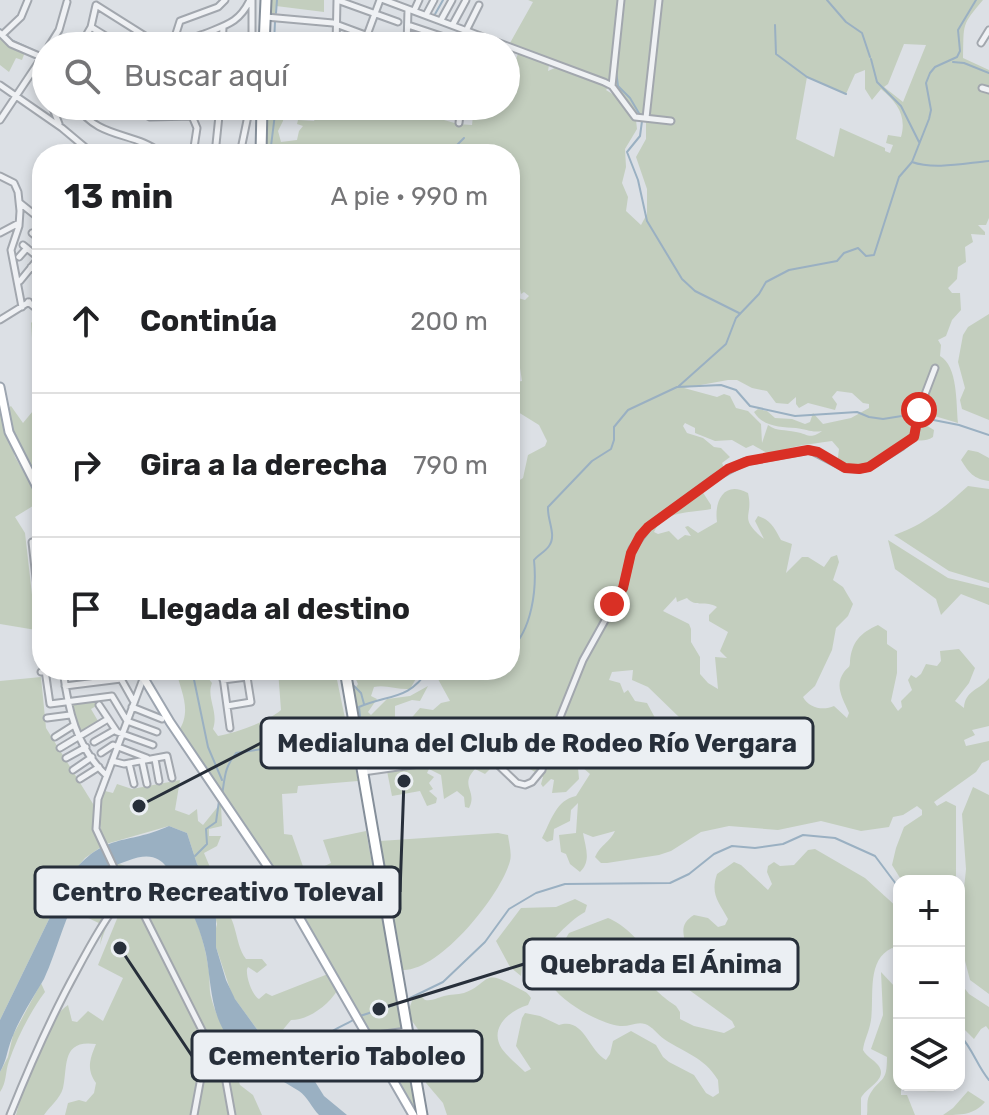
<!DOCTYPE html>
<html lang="es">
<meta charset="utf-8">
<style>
:root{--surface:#fff;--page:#f6f6f6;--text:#202124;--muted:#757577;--line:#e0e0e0}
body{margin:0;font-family:Rubik,sans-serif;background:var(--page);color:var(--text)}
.controls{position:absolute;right:24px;bottom:24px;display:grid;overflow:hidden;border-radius:16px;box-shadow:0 4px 12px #0003}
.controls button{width:72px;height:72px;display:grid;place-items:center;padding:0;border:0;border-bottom:2px solid var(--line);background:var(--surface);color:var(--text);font:40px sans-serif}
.stop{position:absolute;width:24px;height:24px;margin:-18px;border:6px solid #d93025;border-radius:50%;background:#fff}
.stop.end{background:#d93025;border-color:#fff;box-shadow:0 2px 8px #0008}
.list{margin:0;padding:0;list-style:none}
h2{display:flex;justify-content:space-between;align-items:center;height:104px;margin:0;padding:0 32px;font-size:34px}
h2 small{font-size:26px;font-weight:400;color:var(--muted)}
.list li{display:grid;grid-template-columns:52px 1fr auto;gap:24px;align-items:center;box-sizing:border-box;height:144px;padding:0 32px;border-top:2px solid var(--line)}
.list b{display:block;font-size:30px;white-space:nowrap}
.list em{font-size:26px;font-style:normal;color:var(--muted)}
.icon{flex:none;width:44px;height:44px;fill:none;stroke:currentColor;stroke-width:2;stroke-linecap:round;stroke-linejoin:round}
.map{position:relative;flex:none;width:989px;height:1115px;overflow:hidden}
.search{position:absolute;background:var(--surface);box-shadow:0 4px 12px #0003;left:32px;top:32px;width:488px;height:88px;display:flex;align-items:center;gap:20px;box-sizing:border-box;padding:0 28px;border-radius:44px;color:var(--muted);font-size:30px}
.panel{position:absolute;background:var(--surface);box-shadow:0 4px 12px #0003;left:32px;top:144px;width:488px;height:536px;border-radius:32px}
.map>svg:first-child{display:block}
.green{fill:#c3cebe;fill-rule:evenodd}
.water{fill:#9ab0c2}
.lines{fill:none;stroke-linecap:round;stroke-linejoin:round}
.stream{stroke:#9ab0c2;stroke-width:2}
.minor-casing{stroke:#a2a7ae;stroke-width:9}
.major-casing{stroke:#9da5b0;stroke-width:11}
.highway-casing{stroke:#858f9a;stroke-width:13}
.minor{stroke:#eff1f4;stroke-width:5}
.major{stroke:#fff;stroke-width:7}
.highway{stroke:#fff;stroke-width:9}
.route{stroke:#d93025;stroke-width:10}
.leader{fill:none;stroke:#272f3a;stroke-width:3}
.callout-dot{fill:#272f3a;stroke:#ebeff3;stroke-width:3}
.callout{fill:#ebeff3;stroke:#272f3a;stroke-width:3}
.callout-label{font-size:26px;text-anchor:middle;font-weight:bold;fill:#272f3a}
</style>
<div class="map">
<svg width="989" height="1115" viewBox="0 0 989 1115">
<rect width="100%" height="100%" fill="#dce0e5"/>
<path class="green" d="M269,0H324V12L276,6L275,15H271Z
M528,0H618L612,82L510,43L533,2Z
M622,0H983C961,26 964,23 963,58L989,70V218L986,225H978L985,232V235L971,234L973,242L965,247L966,262L958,267L957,279L948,288L952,293H960L961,310L952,320L946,336L938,340L941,345L940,356C958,366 956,403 958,423L921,412L919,421L934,430L933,437C925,443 917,438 909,443C886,458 865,482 837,465L839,449L832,441C820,443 806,444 794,447C771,452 778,460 753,445L746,448L732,440L715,441L695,433V428L685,423L683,426L687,433L703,438L714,447L721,448L730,457L722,463L725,470L702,491L711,505V509C691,513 664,510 654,532L658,534L669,531L678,540L685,535L691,536L685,527L688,526L698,533L717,522C714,501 724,480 748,493C754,518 737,516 764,539L755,521L758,516C771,520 775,529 781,540L792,544L786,573L802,557H808L824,567L831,557L837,555L839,562L833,580L843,587L853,604L848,616L836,628L832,650L815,686L803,697C809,708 823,711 834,706L847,718L849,713C843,699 834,686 844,672C848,666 850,669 850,661C852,642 860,633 878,625L887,631V644L897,651V673L891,701L898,711L902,707L901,701L912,690L908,680L911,675L916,678L921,674L926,664L937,666L941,661L940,651L959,649L975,668L969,683L955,701L964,708C965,690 980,690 989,678V726L972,730L975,735L964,740L966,746L989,741V760L982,763L976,772L934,802L937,806L946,801L956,806V881H902L892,865L896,848L904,827L922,815V810L917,806L903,815L893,817L889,827L861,831L821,821L778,830L729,826L701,832L671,851L659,855L607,863H601L595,857C600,845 610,842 615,831L593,837L583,833C585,846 592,861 580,872L570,864L566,854L561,852L559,835L576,833L578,803L571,810L570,821L554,829L553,840L547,842L542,838C551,821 556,800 576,796L590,774L582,767L578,768L579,779L566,792L552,793L554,780L551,779L543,787L541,784L543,777L522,764L517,753L510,750L506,764L493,766L485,774L475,769C459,786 478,791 469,808L465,807L464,797L457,791L444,799L441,775L429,769L427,773L434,777L429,783L433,789L429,791L437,798L436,803L427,806L420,791L392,796L387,771L437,760L447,751L437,722L416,717L406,726V739L388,749L410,757L411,760L405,765L381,755L382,745L388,736L378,723L373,721L368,723C363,735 367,758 375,767L369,770L364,768L353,692L358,684L353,673L421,670L410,689C398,690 385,684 374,687L371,696L377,699L368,712L371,715L387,699L410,696L428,686L420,701L412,700L395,706V723L399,733L403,721L408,722L420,708L433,710L441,703L450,701L433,670H510V486L523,478L528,455L545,446L547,441L539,425L518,412L510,414V383L522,381L510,303L518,298L525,300L529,296L524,292L521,294L510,232V154H496L493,150L467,149L461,154H266L267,106H295L294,109L284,111L283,121L278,131L281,142L297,140L299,131L303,126L297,124L298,120L314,121L321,106H429L432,107L430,116L458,124L472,125L474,106H506V63L514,65L519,51L549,65L548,71L557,67L609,86L606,90L619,98L636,120L637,129L625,149L626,167L622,183L628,197L626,211L641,225L647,214V189L636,157L646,139V122L634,113L615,88ZM904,44L926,45L903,102L884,87L888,84ZM865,70V89L872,100L881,89C897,102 907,116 901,137L888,135L886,143L893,145L890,153L885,151V148L840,128L834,157L796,139L807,77L846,94L855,74ZM728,380H737L752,388L767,391L776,403L788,404L796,397V404L799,408L808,403L835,410L837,404L832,397L837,391L852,393L863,403L869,404V408L851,418L823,424L813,413L810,422L805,424L792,419L775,418L767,411L758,409L754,412C763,427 781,427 796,428C806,429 812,433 822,431C810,440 808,434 796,432C784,429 778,432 768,425L762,443L761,424L748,411L736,408L730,396L724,394L717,397L684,388ZM676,597L677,602L687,598C696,608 706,600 717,607L709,615V621L728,632L720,651L727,658L715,657L718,689L708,683L700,674V657L691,642V629L689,624L663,611ZM633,670L632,680L648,687L680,718V724L674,727V742H668L647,703L635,701L628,690L624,693L620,683L609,680L612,672Z
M0,38L12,48L25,52L22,60L16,58L9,72L0,65Z
M989,314V420L962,409L960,400L965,388L958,362L963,335L968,327Z
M31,322L42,332V373L34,370Z
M42,400V470L34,479L13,433L7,409L11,406L23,423Z
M0,412H2L15,457L41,501L15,517L25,533L36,630L0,624Z
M968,450L978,452L989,458V481C974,479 969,473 961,460Z
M968,486L989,489V583L949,571L894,535C924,525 945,507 968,486Z
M888,540L948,578L989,588V605L961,594L941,615L936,599L895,569Z
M176,670H202L212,683C206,698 219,711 213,729L218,736C235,733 269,721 281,710L278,670H295V673L335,670L358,781L298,786L297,793L282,794L284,834L292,835L306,875L331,863L323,840L366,831L402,1026L400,1031L376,1035L364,1027L287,889L179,731C192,709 181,693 176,670Z
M41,677L46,728L95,807L94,824L101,847L85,858L70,876L0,1020V681Z
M96,700L98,705L91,709L98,721L81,732L73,720L70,704Z
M180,780L175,810L189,815L197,809L198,821L203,825L220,804L221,805L222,826L209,829V836H221L217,846L204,853L212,872L222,869L228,882L214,891L217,904C239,914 233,942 246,959H262L267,965L257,973L248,967L247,969C246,977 252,995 259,999L266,993L272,996L328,974L337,991C328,1005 309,1020 291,1020L281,1032L296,1055L307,1058L308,1062L294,1064L278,1052L259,1032L232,995L216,947L214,936L217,924L205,877L197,864L187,833L169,826L106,844C98,827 97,809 105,791L113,793L117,784L132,789Z
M973,787L989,795V994L970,980L959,938L966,869L962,814Z
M498,833L508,835C509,843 512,854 510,861C501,895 440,971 403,970L380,841Z
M815,849L865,878L899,909V951L892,948C864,961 876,1002 870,1025C868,1034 864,1041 863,1050C867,1057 873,1059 878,1065C889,1079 867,1087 861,1098V1115H447L443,1103L426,1083L422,1035L407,1014L414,996L420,995L425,1000C434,1001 436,998 444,996C451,994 457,995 464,993C491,983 481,967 516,987C523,991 527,991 531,998L528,1005C510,1010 488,1028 502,1049C508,1057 518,1065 525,1072L531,1069L516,1046L522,1018L525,1013L540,1016L559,1025C584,1017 588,1050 606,1060L610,1054L613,1041L631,1031L656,1045L663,1057L669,1062L694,1075L706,1093L713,1097L719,1093L718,1080C703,1056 686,1054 664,1039C658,1035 652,1026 645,1024C637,1021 629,1027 620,1026C598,1023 564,1003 552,986C551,967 559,949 569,933L608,918C621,923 642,940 644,954C646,962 640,966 644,973C649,986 665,999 676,1006L680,1012V1019L694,1026L724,1033L735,1027L732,1021L674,979L673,967L686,945C682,931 681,923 694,915L708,918L718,927L725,925L728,919C719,902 710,895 717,874L734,862L741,865L768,890L772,884L767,872L768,866L774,862L780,866L794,865L808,850Z
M119,864C134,869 151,871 165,880C194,899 205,941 209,972C210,981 209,989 211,997C215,1013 223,1028 232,1041L228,1043V1048L240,1085L253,1095L262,1115H65L68,1103L79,1100L86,1102L94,1093L96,1083C86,1069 90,1059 96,1044C61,1039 68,1066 63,1088C60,1099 50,1106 44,1115H16C24,1086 43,1021 68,1005L72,1021L77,1022L88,1011L103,1021L123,978L98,965L121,909L125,908L129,901L143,919L151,915L157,906L154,895L147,888C119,907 111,910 100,945L103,925L71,910C81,886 93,871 119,864Z
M575,899L587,905L585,912C568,921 540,951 535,971C533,979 539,981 535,989L527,971L529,957H523L521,976L510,967L496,941L521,908L556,907Z
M881,972L896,988L893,1004L899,1013L897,1031L899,1030V1085H954C923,1100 924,1083 901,1089V1095H907L915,1115H867C868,1108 866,1100 870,1094C881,1076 887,1084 887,1057L871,1049L883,1015Z
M959,981L969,994L989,1007V1030L986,1026L981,1029L974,1039L959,1024Z
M41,983L45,992C30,1012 17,1038 9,1061C5,1072 7,1082 0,1092V1072L8,1057L13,1035Z
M403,1035L404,1037L421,1115H415L374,1042L375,1038Z
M968,1091L985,1102C974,1115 961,1115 943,1115L953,1108Z"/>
<path class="water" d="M169,826L187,833L197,864L205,877L216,919V947L226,980L235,999L259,1032L278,1052L314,1080L324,1096L347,1115H319C312,1108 307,1096 299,1091C276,1077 239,1055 224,1031C210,1007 211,980 206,954C201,931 193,912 181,892C168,868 162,847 127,861C108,868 94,871 82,889C64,916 58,949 44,979C33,998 20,1017 12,1038C7,1050 7,1060 0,1072V1020L70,876C105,831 125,846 169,826Z"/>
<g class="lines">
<path class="stream" d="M827,0L846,22L862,33L870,57
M276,13L277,0
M434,16L443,0
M775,25L776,54L807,77L846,94
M0,29L1,30
M620,33L616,71L618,86L630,98L640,115
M11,40L37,52
M274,43L275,22
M871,59L877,82L901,106L919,142
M953,62L964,63L989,73
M642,121L640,136L627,152L638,180L647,221L682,279L695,291L739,313
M270,154L276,106
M448,154L464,138
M912,162C934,170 966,163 989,161
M679,386L726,344L736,318L759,294L766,282L789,270L837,261L844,253L858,248L866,256L874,255L899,177L912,162L929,119L931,110L926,83L930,73L935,67L957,57L960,51L958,30L976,0
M510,650C532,630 537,589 534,560C538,555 545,552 549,546C557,535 547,520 548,507L592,461L611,449L614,440V427L628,410L677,387L721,385L736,390L750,406L795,416L857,412L869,417L883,419L908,415L959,425L989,435
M192,670L208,747L222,780
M351,683L361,693L364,704
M364,752L359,707C390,694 409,700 428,670
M222,795C225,778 224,768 236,753L262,749H309L323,731L340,719
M195,856L207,844L206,829L216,822L219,801
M410,998L443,982L485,942L509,909L536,893L565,884L670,883L689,874L714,854L732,846L755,848L783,844L803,835L835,838L875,856L899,888
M360,1016L394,1005
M959,1034C973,1049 977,1066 989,1080
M305,1074L317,1063C317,1061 315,1050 315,1049C319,1034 344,1026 355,1019"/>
<defs>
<path id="minor" d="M252,0V46
M337,0L398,22
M384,0L604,82L612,86L635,117L671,121
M414,11L419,0
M426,15L434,0
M266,17L333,23L395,46
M441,20L452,0
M453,24L466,0
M408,25L465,44
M91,27L122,46
M0,33L11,44L46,59
M2,35L21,17L28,0
M408,39L429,46
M173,43L180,21L218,7L225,0
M981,43L989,30
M465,45L467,29L479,5
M49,46L59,30L67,2
M80,46L91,27L96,5L161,46
M166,46C179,43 191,38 204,34C226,25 239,23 250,0
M222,46L223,28
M244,46L245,38L253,37
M336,46L337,0
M363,46L380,0
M407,46L408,9
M0,85L62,128L93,154
M612,86L621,0
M982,88L989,90
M52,106L59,124
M77,106C99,140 135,131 162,154
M129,106L150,117L192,116L197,128L193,154
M467,106L470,107
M220,107L261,109
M646,118L659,0
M0,120L46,51
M459,123L461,106
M215,154L220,106
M240,154L250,106
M0,176L14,183L18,192L20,211L19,226L11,250L22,307
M40,186L42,187
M20,203L35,215
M0,233L19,223
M32,233L42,241
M23,245L39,258
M19,257L27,248
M31,267L42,277
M20,281L42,254
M28,302L42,313
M32,305L42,295
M0,320L29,302
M510,352L513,370H510
M32,542L42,631
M45,670L50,704L112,696L127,721L157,732
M63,670C68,709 76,747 106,775
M116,670L134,702
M222,670L230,728
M41,672L57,670
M143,679L98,799L96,829L117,874L144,915L225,1076L232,1115
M223,680L247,677L251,702L227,706
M65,686L121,679
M99,705L117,732L153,745
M132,707L162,719
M47,718L70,715
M55,737L74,725
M94,742L115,730
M60,748L108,719
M101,753L113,745L147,758
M66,758L86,747
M155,759L159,781
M112,761L124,764L167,756L172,778
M142,761L147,784
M129,763L134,784
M73,770L92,757
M363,772L476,756L495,762L517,783L525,785L532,782L542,770L548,747L583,660L623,588L632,549L648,527L716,477L744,462L810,450L845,468L859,469L869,467L901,447L915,435L919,410L935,368
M80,779L99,767
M204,1075L216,1060
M10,1115C30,1065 51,1017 77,970C92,942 107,915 127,891
M194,1115L207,1045"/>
<path id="major" d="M0,387L9,432L42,497
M139,670L170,722L281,886L413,1115
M370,1037L407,1032"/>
<path id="highway" d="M264,46L266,0
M261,154L262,106
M345,670L422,1115"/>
</defs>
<use href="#minor" class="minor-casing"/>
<use href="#major" class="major-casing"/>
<use href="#highway" class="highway-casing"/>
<use href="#minor" class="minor"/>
<use href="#major" class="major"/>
<use href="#highway" class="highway"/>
</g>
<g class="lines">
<path class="route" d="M612,604L623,588L631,553L640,536L648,527L728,469L748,461L808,450L818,452L845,468L859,469L869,467L914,437L919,410"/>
</g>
<path class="leader" d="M139 806L261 743M404 781L400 892M379 1009L524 964M120 948L192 1056"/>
<g class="callout-dot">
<circle cx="139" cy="806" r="8"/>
<circle cx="404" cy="781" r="8"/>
<circle cx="379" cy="1009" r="8"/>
<circle cx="120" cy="948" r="8"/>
</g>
<g class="callout">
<rect x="261" y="718" width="552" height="50" rx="8"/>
<rect x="35" y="867" width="365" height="50" rx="8"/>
<rect x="524" y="939" width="274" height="50" rx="8"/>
<rect x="192" y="1031" width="290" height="50" rx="8"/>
</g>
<g class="callout-label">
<text x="537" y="752">Medialuna del Club de Rodeo Río Vergara</text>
<text x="218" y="901">Centro Recreativo Toleval</text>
<text x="661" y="973">Quebrada El Ánima</text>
<text x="337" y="1065">Cementerio Taboleo</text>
</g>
</svg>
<div class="controls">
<button>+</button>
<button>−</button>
<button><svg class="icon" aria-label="layers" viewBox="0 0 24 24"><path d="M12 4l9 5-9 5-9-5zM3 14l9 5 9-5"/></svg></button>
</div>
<div class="stop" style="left:919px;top:410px"></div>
<div class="stop end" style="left:612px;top:604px"></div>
<div class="search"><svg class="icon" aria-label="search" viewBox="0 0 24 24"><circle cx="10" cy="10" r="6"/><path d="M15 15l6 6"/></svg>Buscar aquí</div>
<section class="panel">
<h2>13 min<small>A pie · 990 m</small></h2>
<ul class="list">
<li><svg class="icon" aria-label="ahead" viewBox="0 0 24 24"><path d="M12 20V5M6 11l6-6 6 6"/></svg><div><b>Continúa</b></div><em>200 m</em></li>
<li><svg class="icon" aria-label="right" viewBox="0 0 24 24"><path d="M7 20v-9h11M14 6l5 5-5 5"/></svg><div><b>Gira a la derecha</b></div><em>790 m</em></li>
<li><svg class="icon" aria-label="arrive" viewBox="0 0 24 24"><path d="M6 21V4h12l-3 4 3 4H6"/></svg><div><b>Llegada al destino</b></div></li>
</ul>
</section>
</div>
